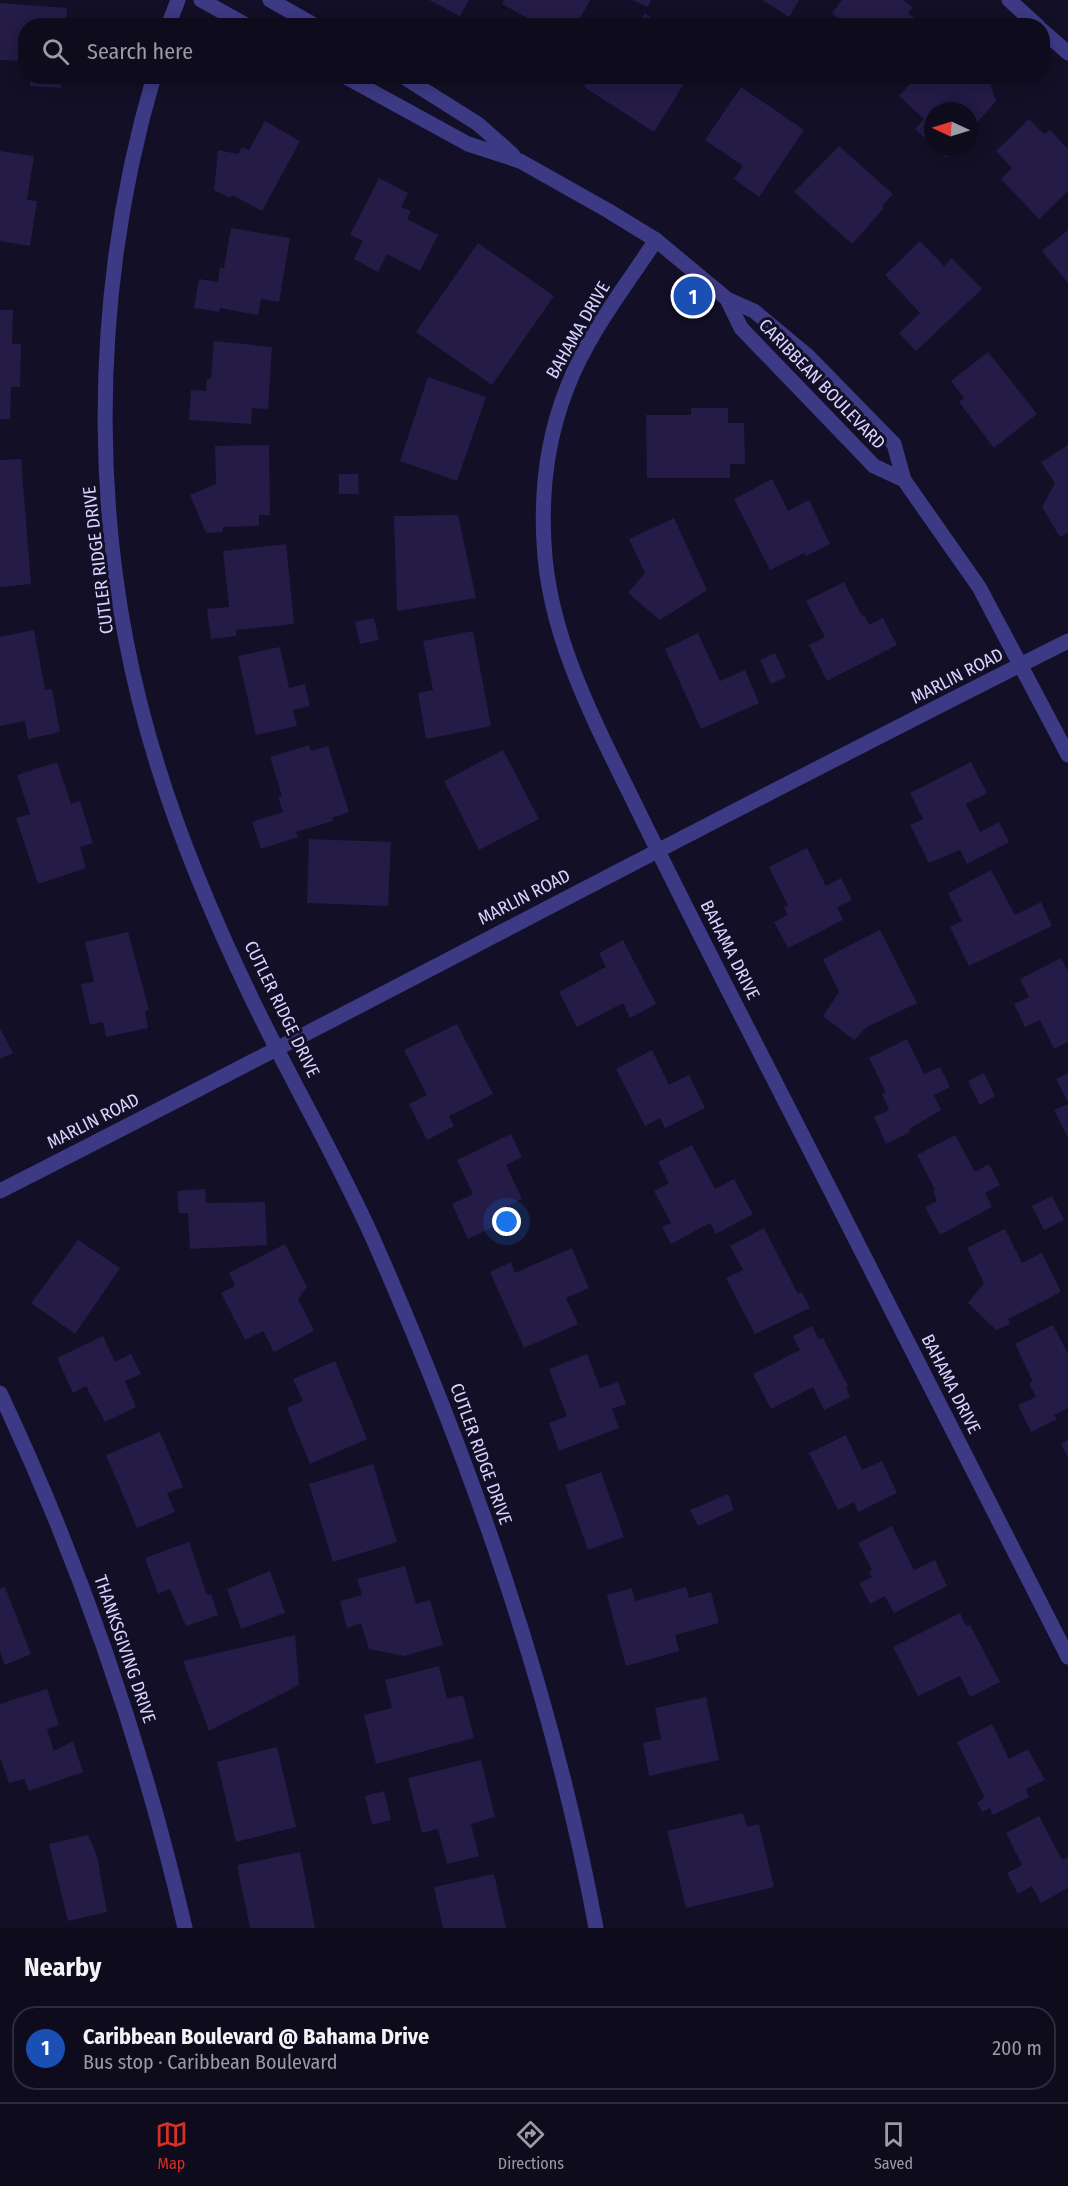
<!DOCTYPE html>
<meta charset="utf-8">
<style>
:root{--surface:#0e0b1c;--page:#1c1929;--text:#f1f3f6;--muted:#9b9ba3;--line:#2e2b3b;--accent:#d93025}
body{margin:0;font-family:"Fira Sans Condensed",sans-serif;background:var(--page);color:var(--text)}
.compass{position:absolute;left:924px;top:102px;width:54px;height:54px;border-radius:50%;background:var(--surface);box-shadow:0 3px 15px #0003;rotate:274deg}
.you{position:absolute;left:507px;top:1222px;width:21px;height:21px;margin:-15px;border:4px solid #fff;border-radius:50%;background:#1a73e8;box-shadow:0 0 0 9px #1a73e833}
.badge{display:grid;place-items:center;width:39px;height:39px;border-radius:50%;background:var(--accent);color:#fff;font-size:20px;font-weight:700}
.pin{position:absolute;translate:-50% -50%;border:3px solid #fff;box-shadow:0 2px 6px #0006}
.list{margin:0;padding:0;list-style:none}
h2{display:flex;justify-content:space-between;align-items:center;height:78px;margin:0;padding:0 24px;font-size:26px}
h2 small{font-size:20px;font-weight:400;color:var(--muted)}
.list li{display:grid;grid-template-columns:39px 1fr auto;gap:18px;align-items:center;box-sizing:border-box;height:84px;margin:0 12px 12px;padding:0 12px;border:2px solid var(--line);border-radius:24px}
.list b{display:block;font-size:22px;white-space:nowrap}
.list p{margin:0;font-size:20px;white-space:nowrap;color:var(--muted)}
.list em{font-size:20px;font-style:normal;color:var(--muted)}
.icon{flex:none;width:33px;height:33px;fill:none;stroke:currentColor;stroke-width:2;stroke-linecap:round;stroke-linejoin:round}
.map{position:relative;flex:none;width:1068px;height:1928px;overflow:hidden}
.search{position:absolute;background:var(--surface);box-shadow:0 3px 15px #0003;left:18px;right:18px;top:18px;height:66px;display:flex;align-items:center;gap:15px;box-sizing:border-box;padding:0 21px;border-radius:24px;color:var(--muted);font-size:22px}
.sheet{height:174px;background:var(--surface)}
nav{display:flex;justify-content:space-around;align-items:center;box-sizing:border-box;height:84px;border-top:2px solid var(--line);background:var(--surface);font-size:16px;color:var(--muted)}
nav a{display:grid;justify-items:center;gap:3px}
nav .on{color:var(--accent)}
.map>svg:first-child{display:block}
.building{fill:#241b47}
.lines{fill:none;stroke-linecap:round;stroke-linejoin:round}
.minor{stroke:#3d3a85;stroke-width:15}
.tertiary{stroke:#3d3a85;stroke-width:15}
.labels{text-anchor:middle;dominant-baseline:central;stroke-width:6;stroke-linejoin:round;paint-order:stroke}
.street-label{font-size:18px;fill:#d9d4ff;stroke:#130f26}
</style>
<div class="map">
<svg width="1068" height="1928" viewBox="0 0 1068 1928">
<rect width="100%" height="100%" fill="#130f26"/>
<path class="building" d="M429,0H469L460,16Z
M504,0H590L576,26H542L502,4Z
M632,0H651L648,7Z
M762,0H799L789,17Z
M842,0H903L913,7L908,13L922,24L847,26L832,13Z
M0,3L67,8L66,26H26V61L0,60Z
M645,13L664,26H637Z
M30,76H62L61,88L30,86Z
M591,76H676L685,82L654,132L584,87Z
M917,76H988L996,101L969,132V111H933V145L915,129L924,119L899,96Z
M741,87L804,130L759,197L734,179L743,166L705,140Z
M1029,119L1044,134L1050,130L1068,149V191L1039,219L1001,179L1012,168L996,151Z
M265,121L300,141L262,211L232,195L230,198L214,190L218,150L238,154L242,147L249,150Z
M839,146L893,194L882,206L884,208L852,244L794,192Z
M935,147H956L946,158Z
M0,151L34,156L27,200L37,201L30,246L0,241Z
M379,178L408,193L401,207L411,211L407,219L438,235L420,271L387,254L378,272L354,259L363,241L350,235Z
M231,228L290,238L279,302L261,299L258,315L220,308L219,312L194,308L199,279L218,282L220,267L224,268Z
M1068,230V283L1042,251Z
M920,241L944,266L952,258L982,289L916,351L899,333L920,313L885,275Z
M478,243L554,296L492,385L416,332Z
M0,310H13L12,344H21L20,387H11L10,419H0Z
M214,341L272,347L268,409L252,408L251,424L189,420L191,390L206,391L207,379H211Z
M988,352L1037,414L994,448L959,402L964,398L951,381Z
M428,377L486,397L457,481L400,461Z
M691,408H728V423H744L745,464H730V478H647L646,415H691Z
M269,445L270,515H259V526L223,527L222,532L206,533L190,495L216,484L215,446Z
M1068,445V533L1060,537L1042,507L1055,483L1041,462Z
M21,459L31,584L0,587V460Z
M339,474H358L359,494H339Z
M772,479L788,511L809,500L830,544L806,556L804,553L770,570L734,499Z
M458,515L476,598L397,611L394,516Z
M674,518L707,590L660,620L628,593L645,573L629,539Z
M286,544L294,624L236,630V636L211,639L207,609L229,607L223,551Z
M844,582L862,616L864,615L869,625L883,618L897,645L827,681L809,645L825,637L806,601Z
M374,618L379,640L360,644L355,622Z
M34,630L45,690L52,689L60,732L28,739L25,721L0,726V637Z
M473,631L491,726L426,739L418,693L433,690L423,641Z
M698,633L720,681L745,670L759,703L701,729L665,649Z
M280,647L289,688L305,684L310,706L293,710L297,726L256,735L238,656Z
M775,653L786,677L771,684L760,660Z
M309,745L311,751L328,746L349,812L332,818L333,821L296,832L298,837L261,849L252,822L283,812L278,797L282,796L270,757Z
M503,750L539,819L479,850L444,781Z
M57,762L71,804L80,801L93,843L80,847L86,868L38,884L16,818L30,814L17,775Z
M971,762L987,793L966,804L980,832L999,822L1009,842L967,864L960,850L929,863L910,825L923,819L910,793Z
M309,839L391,842L388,906L307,903Z
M807,848L826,886L841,878L852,900L837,907L843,920L788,948L774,922L788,915L784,907L788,905L769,867Z
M991,870L1015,915L1041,902L1052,926L969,966L950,927L962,921L948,893Z
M880,930L917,1003L867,1027L854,1040L823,1016L839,992L823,959Z
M128,932L149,1010L145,1011L148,1028L106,1037L103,1022L90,1025L81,984L94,982L85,942Z
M623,940L656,1004L630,1018L623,1003L577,1027L559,992L606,967L599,953Z
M1061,958L1068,971V1042L1054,1049L1040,1020L1025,1027L1014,1004L1029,997L1020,979Z
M457,1024L493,1094L449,1116L454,1126L427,1140L409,1104L427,1095L404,1050Z
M0,1028L13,1053L0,1059Z
M907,1039L924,1074L940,1067L950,1087L934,1095L941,1110L909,1129L910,1132L886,1144L874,1117L889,1110L882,1094L886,1093L869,1058Z
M652,1050L669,1085L689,1075L705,1108L665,1128L660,1118L645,1126L616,1069Z
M984,1073L995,1096L980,1105L968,1081Z
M1068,1073V1102L1056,1079Z
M1068,1104V1138L1054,1110Z
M511,1134L522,1157L506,1165L522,1199L505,1207L510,1219L468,1239L452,1204L473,1194L457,1160Z
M955,1135L975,1172L989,1164L1000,1185L985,1193L992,1207L940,1235L925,1207L937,1201L933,1191L935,1190L917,1155Z
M692,1145L715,1189L734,1179L753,1214L716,1234L710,1223L671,1244L662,1227L671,1223L654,1191L669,1183L658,1162Z
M205,1189L206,1203L265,1202L267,1245L190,1249L188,1213H179L177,1191Z
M1052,1196L1064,1220L1044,1230L1032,1206Z
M764,1228L798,1294L802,1292L810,1308L755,1334L726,1278L743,1270L730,1246Z
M1005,1229L1022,1263L1042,1253L1061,1292L1008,1319L1010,1324L996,1330L968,1303L984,1283L967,1248Z
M78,1240L120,1268L75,1334L31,1303Z
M285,1244L307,1287L298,1299L314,1331L274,1352L263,1331L245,1340L221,1293L235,1286L229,1273Z
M572,1248L589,1288L566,1298L578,1324L524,1348L490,1272L511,1262L515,1273Z
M1053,1325L1068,1354V1408L1054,1415L1057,1419L1031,1432L1018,1405L1036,1397L1029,1383L1033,1382L1015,1344Z
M812,1326L819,1339L823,1338L848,1386L846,1388L850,1397L824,1410L813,1387L771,1409L753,1374L800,1350L793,1336Z
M103,1336L115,1362L131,1354L141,1374L125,1381L136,1407L105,1422L86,1386L73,1393L57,1358Z
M587,1354L600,1388L618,1382L626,1404L612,1409L619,1428L559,1451L549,1423L567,1416L549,1369Z
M335,1361L367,1439L310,1464L287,1408L303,1401L293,1379Z
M160,1432L183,1487L167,1493L175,1512L137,1528L106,1455Z
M846,1435L862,1470L882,1461L897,1493L858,1512L854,1502L838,1510L809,1453Z
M1068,1440V1457L1061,1444Z
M373,1464L397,1542L333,1562L309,1484Z
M601,1472L624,1537L588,1550L565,1485Z
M728,1494L734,1510L698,1526L690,1510Z
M892,1526L914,1570L935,1560L947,1586L894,1613L885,1596L870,1604L859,1583L872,1577L869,1572L872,1570L858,1543Z
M189,1542L207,1595L211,1594L218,1615L186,1626L170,1589L158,1594L145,1558Z
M405,1566L416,1604L430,1600L443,1645L404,1656L369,1649L361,1623L347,1628L340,1601L362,1595L357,1579Z
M270,1571L285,1613L241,1629L227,1589Z
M5,1587L31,1654L5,1665L0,1652V1589Z
M686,1587L689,1598L711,1592L719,1623L675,1635L679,1651L626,1666L607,1595L632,1588L635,1601Z
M960,1613L966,1626L970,1625L1000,1682L970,1697L960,1676L918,1696L893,1647Z
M295,1635L299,1685L209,1731L183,1661Z
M439,1666L447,1699L463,1695L474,1738L376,1764L364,1715L392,1708L385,1680Z
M47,1689L59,1725L47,1729L54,1751L73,1741L83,1772L29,1791L24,1779L9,1783L0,1758V1704Z
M706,1697L719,1760L649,1776L643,1743L661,1739L655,1708Z
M992,1724L1009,1759L1028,1749L1045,1780L1026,1789L1029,1797L993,1815L990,1808L982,1812L977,1802L985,1798L957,1742Z
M277,1747L296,1827L236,1842L217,1762Z
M481,1760L495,1817L471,1824L479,1856L447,1864L438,1829L422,1833L408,1778Z
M384,1791L391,1820L372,1825L365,1796Z
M743,1813L747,1827L759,1824L774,1887L686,1908L667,1831Z
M1039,1816L1062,1860L1068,1857V1888L1041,1903L1032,1886L1018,1894L1007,1873L1022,1865L1006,1833Z
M88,1835L97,1856L107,1912L68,1921L49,1844Z
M300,1852L315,1928H250L237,1865Z
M494,1874L506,1928H443L434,1887Z"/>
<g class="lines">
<path class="minor" d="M1009,0L1038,26
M168,26L178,0
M1042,30L1068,53
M154,76C88,301 88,547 159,770C183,847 216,924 251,997C290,1079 337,1158 374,1241C471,1462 552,1690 596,1928
M656,240C625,287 587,335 567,388C548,436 541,491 544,543C548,632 591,715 630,794C661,858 693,921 725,984C840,1208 954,1433 1068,1657
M0,1393C81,1565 142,1743 185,1928"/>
<path class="tertiary" d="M201,0L248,26
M270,0L316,26
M344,76L468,144L520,161L607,210L656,240L727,299L754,311L808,356L894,444L904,480L979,587L1068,755
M402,76L478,124L513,155
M727,299L741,328L874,466L904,480
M0,1191C357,1010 710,820 1068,641"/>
</g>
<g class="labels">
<g class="street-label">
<text transform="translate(578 330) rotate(-60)">BAHAMA DRIVE</text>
<text transform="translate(822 384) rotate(46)">CARIBBEAN BOULEVARD</text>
<text transform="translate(98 560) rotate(-97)">CUTLER RIDGE DRIVE</text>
<text transform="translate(957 676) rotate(-27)">MARLIN ROAD</text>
<text transform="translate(524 897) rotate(-27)">MARLIN ROAD</text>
<text transform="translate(730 950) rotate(63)">BAHAMA DRIVE</text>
<text transform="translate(282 1009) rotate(64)">CUTLER RIDGE DRIVE</text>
<text transform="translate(93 1121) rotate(-27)">MARLIN ROAD</text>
<text transform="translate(951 1384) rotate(63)">BAHAMA DRIVE</text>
<text transform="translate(481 1454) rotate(70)">CUTLER RIDGE DRIVE</text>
<text transform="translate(125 1649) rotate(71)">THANKSGIVING DRIVE</text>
</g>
</g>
</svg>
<svg class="compass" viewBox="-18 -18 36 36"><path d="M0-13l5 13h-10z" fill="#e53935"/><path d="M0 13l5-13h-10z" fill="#9b9ba3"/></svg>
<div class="you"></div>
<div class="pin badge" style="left:693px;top:296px;background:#1a4fb4">1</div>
<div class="search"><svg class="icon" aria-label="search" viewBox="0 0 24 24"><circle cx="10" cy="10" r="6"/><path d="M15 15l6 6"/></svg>Search here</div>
</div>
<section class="sheet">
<h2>Nearby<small></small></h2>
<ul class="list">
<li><span class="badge" style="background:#1a4fb4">1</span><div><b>Caribbean Boulevard @ Bahama Drive</b><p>Bus stop · Caribbean Boulevard</p></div><em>200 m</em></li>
</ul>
</section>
<nav>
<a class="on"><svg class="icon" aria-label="map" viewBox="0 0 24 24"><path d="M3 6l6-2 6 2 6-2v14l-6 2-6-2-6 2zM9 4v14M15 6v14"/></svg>Map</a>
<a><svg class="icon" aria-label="directions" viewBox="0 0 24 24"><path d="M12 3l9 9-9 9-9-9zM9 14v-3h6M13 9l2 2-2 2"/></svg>Directions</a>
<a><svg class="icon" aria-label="saved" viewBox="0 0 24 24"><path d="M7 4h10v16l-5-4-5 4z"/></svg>Saved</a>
</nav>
